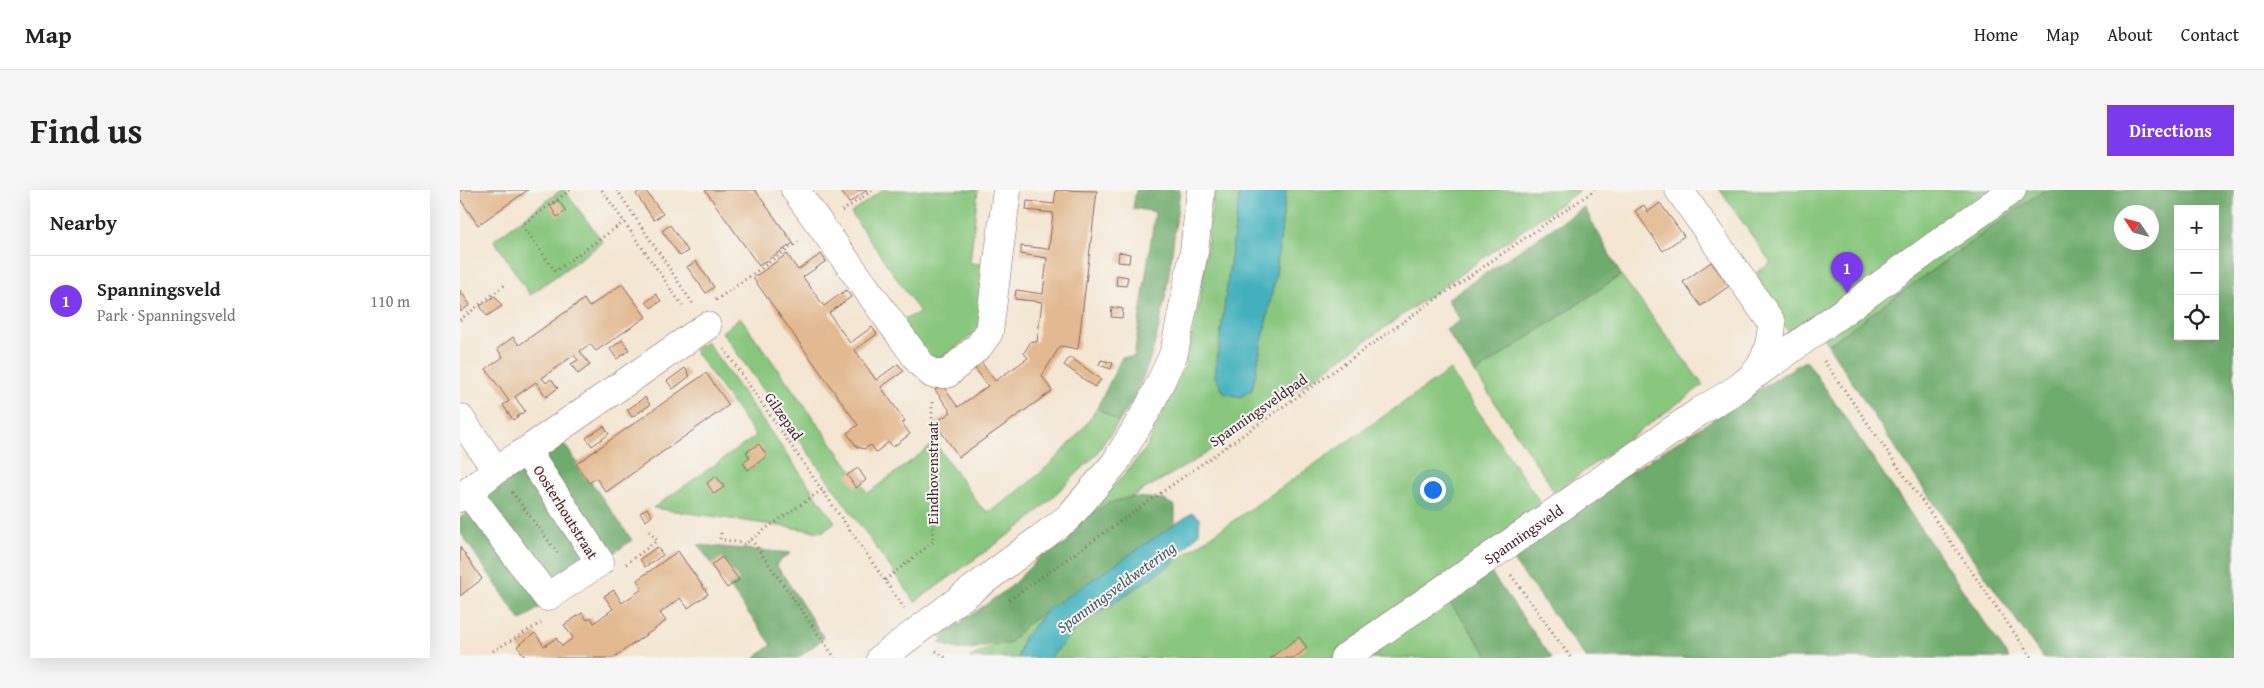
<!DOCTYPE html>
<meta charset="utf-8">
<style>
:root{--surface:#fff;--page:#f6f6f6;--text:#222;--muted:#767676;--line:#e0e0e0;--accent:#7c3aed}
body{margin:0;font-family:"Gentium Book Plus",serif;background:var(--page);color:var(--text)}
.controls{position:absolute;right:15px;top:15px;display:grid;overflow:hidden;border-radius:0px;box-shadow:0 5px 20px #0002}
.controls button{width:45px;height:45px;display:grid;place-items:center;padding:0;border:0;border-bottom:1px solid var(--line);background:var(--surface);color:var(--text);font:25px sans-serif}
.compass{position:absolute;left:1654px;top:15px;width:45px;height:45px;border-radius:50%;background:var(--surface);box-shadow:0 5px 20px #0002;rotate:306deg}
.you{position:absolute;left:972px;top:299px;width:18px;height:18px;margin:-12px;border:4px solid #fff;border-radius:50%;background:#1a73e8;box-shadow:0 0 0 8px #1a73e833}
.badge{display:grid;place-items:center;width:32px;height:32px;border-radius:50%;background:var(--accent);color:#fff;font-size:16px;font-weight:700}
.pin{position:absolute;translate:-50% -41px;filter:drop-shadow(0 1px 2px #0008)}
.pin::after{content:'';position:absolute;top:26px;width:18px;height:15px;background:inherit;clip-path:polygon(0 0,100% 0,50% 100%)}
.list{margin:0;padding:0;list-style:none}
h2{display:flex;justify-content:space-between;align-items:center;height:65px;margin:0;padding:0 20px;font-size:21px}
h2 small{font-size:16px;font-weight:400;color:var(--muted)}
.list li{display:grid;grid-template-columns:32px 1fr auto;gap:15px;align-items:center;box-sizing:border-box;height:90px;padding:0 20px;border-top:1px solid var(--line)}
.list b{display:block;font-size:19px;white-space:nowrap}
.list p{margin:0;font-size:16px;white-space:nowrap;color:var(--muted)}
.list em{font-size:16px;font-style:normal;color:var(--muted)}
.icon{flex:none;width:28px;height:28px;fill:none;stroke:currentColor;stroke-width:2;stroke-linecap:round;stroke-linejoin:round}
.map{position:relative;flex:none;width:1774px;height:468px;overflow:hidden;border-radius:0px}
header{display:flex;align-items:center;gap:30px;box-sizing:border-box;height:70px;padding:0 25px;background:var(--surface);border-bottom:1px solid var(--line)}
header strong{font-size:24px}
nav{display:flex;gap:28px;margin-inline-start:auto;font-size:18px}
.intro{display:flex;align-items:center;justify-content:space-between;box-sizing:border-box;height:120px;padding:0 30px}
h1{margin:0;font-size:35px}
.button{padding:12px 22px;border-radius:0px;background:var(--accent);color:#fff;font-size:18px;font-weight:700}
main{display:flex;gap:30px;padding:0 30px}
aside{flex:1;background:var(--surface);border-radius:0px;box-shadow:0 5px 20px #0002}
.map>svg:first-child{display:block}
.green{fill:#88c67d;stroke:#697254}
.forest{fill:#6eab6c;stroke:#5c654c;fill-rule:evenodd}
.water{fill:#42b1bd;stroke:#466874}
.building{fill:#e2b990}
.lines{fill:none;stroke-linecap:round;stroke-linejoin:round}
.minor-casing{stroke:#866565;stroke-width:29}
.path{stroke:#866565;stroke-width:3;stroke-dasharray:1 4;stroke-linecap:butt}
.minor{stroke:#fff;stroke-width:28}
.labels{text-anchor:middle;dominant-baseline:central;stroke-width:4;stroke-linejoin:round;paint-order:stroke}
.street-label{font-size:15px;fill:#4a1f2b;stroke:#f6f6f2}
.water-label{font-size:16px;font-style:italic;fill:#475965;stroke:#f6f6f2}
</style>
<header>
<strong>Map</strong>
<nav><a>Home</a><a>Map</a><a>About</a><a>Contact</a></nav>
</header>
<div class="intro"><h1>Find us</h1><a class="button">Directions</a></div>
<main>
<aside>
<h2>Nearby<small></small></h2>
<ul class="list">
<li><span class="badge">1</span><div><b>Spanningsveld</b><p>Park · Spanningsveld</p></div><em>110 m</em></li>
</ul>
</aside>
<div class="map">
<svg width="1774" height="468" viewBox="0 0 1774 468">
<rect width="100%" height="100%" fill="#f6f6f2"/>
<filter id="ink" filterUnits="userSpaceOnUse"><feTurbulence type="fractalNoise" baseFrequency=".02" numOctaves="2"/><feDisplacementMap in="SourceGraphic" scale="10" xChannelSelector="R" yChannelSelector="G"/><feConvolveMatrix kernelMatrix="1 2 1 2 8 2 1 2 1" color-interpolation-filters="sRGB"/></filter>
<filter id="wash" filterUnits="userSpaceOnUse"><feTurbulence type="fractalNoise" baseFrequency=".0096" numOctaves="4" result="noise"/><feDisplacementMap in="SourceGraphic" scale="20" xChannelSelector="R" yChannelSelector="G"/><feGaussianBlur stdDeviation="1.12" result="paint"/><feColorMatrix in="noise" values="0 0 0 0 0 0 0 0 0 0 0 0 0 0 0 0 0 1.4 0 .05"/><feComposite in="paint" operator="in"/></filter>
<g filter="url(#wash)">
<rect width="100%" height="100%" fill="#f4e6d2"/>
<path class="green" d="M101,0H104L143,52L70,105L34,50Z
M422,0H518L510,73L521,74L528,87L517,142L481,168L463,167L439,132L460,122L391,23Z
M754,0H780L755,186L780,207L792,200L816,83L826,0H1120L741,267L671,307L648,313L628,327L686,258L725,175L738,120Z
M1260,0H1584L1368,155L1353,133L1332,147L1290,87L1311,73Z
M1161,85L1243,195L1094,303L1088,291L1015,183Z
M280,127L408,303L475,253L520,316L528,322C566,299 613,257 637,218L659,232L634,267L568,331L455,412L262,142Z
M246,151L375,332L362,342L193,318L296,246L234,160Z
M990,180L1082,315L985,406L1030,468H590L612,443Z
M587,420L563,449L558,468H509L538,453H549L566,435Z"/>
<path class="forest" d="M676,0H720C710,74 704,170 659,232L637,218L662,167H674L695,22L673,18Z
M1584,0H1774V468H1583L1435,258L1368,155ZM1718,19H1755V146H1718ZM1662,22H1692V52H1662Z
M1124,17L1161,85L1015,183L986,140L1000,130L987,109Z
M1346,170L1549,468H1126L1046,361Z
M102,251L172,350L61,431L0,342V328Z
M671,307L702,309L715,316V335L566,435L549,454C515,452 515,468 479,453L486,443L549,398L603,344L648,313Z
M238,355L331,363L316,374L364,448L338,468H294L312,455Z
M1026,376L1092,468H1030L985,406Z"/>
<path class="water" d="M780,0H826L816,83L792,200L780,207L764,203L755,186Z
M732,323L740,328L739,343L711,374L617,437L590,468H558L563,449L587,420Z"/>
<g id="blocks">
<path class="building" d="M0,0H68L18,35L0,9Z
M181,0H185L203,24L194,30L176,4Z
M245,0H295L333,53L299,76Z
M380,0H407L389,13Z
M596,0L637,1L618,159L600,156L582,186L592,201L499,267L475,233L491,222L475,200L482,195L498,217L528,196L512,174L519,169L535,191L568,168L564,163L571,151L577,152L582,112L555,109L556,100L583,104L587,68L561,64V56L589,59L593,23L566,20L567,11L594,14Z
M98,10L106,21L97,27L90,16Z
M1200,13L1224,46L1203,61L1175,21L1184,15L1188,22Z
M210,35L228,61L220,66L202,41Z
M659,62L670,64L669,73L658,72Z
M327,64L338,80L361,64L366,71L343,87L364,116L386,100L391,107L369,123L390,153L412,137L417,144L395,160L416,190L438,174L444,181L421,197L445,231L442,233L450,244L433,257L429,252L416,262L411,255L404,259L397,257L387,243L398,235L293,88Z
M236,71L254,97L246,103L227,77Z
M1251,72L1269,96L1241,116L1223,92Z
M657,85L668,87L666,96L656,95Z
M162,94L186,127L136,161L130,154L120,161L130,175L118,184L111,174L118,170L114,165L82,188L86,193L91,189L98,198L86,207L76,192L55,207L65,221L53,230L43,215L49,211L26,179L43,167L37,159L53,147L59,155L124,109L129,117Z
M0,100L10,115L0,122Z
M196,104L201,111L191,118L186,112Z
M35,106L42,116L27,126L20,116Z
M652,117L663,119L662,128L651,127Z
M162,150L169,160L157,169L150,159Z
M610,167L641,189L635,197L604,175Z
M641,170L653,173L651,179L639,175Z
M225,178L230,186L213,199L207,191Z
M246,183L269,215L146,302L136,288L129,293L116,274Z
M185,207L190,215L172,227L167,220Z
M144,236L149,244L132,256L126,248Z
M299,254L307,266L288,280L283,273L290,268L286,262Z
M398,278L406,290L396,298L387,285Z
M256,286L264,297L254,304L247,293Z
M187,318L192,326L186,331L180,323Z
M0,357L22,389L0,406Z
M197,357L203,365L185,377L180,369Z
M218,361L248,404L228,418L220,408L200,423L206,431L153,468H66L57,456L75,443L84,456L96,448L102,456L113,448L104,435L122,423L127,430L131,427L134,433L153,419L144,406L154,400L162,413L182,399L177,390Z
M262,367L279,390L267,398L251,375Z
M839,447L847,458L834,468H810Z"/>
</g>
</g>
<g filter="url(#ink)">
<use href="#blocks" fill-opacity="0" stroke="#866565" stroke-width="1"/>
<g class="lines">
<defs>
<g id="minor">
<path d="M335,0L461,174L472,184H487L519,156L529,142L547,0"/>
<path d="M1298,183L1552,0"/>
<path d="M0,228L36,280"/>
<path d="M8,302L87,407L140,372L66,261"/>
<path d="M0,308L36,280L66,261L247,136"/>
<path d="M421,468L609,327L655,273L689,217L714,163L734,62L741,0"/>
<path id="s1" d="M884,468L1236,224C1279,196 1309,190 1312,133L1219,0"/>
</g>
</defs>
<use href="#minor" class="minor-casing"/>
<path class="path" d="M110,0L62,35L95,81L164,32
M142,0L224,118
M157,0L233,114
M382,21L413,0
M256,110L338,52
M0,130L46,94
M264,159L444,418
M1364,171L1572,468
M52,302L99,365
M261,343L260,349L286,354L291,349L375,468
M291,349L362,300
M166,374L197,351L189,341
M1051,385L1111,468
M425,390L473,352L472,212
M549,410L963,118L1135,0
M33,461L81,433
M476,461L486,468"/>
<use href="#minor" class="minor"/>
</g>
</g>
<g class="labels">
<g class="street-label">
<text transform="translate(798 220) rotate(-35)">Spanningsveldpad</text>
<text transform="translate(324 226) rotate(55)">Gilzepad</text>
<text transform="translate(472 283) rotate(-90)">Eindhovenstraat</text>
<text transform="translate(106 322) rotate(58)">Oosterhoutstraat</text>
<text stroke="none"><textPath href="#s1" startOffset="218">Spanningsveld</textPath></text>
</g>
<g class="water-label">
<text transform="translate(656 397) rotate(-36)">Spanningsveldwetering</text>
</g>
</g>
</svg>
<div class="controls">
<button>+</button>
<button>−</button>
<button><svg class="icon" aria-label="locate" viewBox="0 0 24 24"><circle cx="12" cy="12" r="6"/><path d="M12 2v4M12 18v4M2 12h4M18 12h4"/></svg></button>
</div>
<svg class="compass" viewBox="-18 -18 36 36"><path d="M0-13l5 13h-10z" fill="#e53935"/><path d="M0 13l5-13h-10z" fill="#767676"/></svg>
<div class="you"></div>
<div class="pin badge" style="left:1387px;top:103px">1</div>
</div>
</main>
